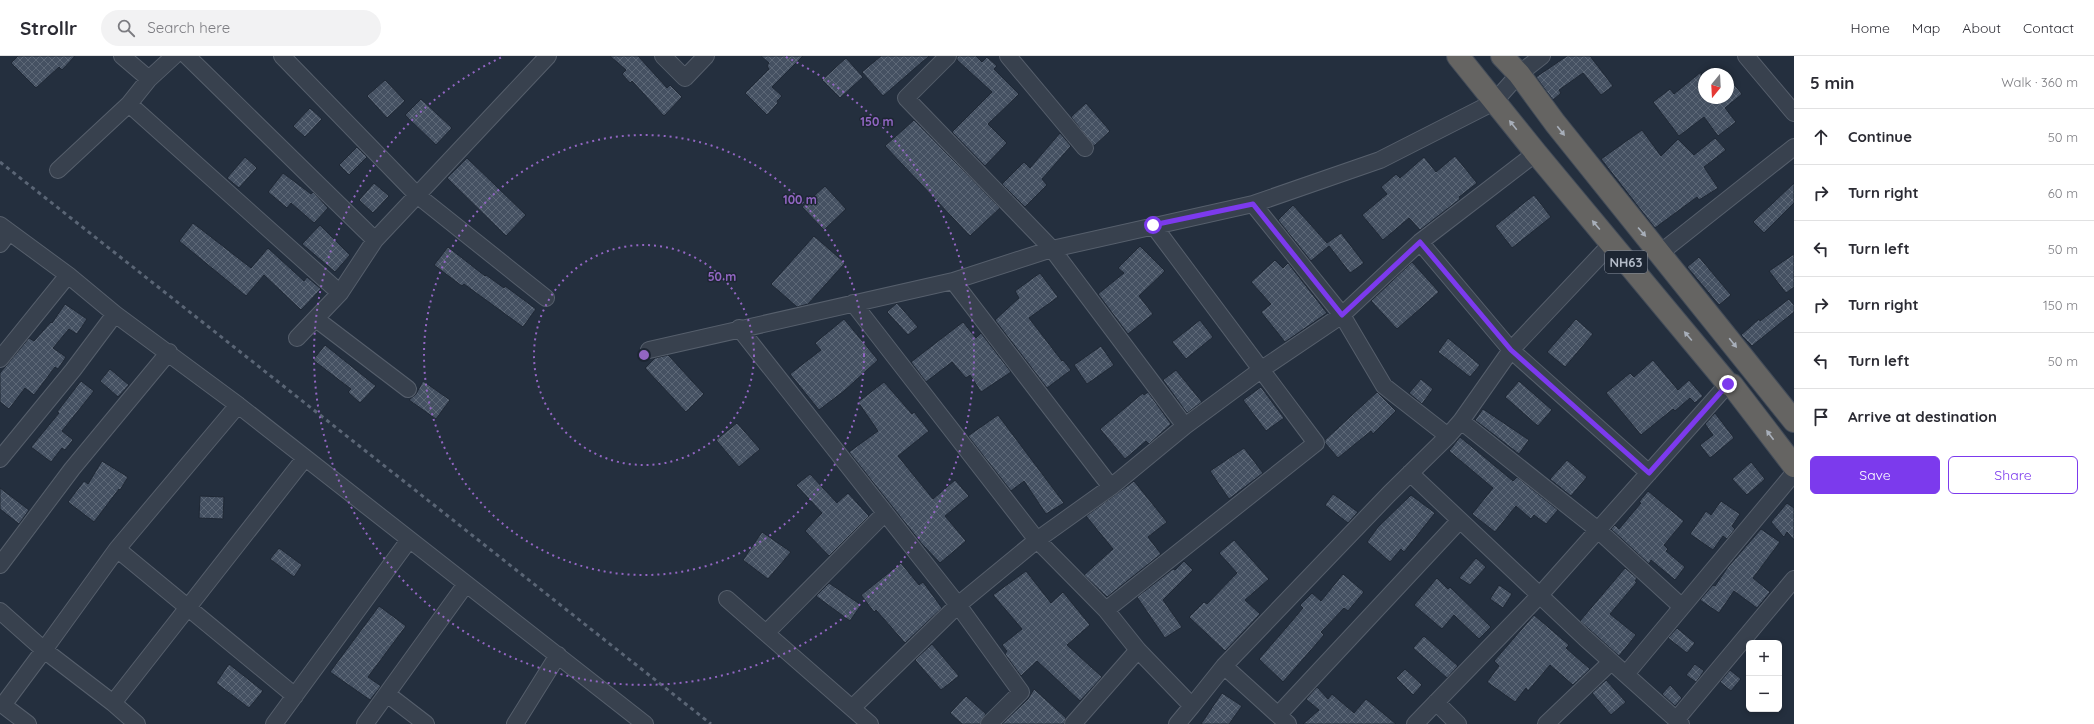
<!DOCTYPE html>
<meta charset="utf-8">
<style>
:root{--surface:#fff;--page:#f2f2f3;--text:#2b2b33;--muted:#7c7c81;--line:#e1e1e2;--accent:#7c3aed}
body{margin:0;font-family:Quicksand,sans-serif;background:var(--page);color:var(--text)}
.controls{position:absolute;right:12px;bottom:12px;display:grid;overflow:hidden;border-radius:6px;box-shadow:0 2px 6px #0003}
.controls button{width:36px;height:36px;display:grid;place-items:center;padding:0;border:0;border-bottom:1px solid var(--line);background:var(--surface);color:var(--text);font:20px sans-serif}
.compass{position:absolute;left:1698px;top:12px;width:36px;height:36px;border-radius:50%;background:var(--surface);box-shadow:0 2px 6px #0003;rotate:198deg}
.stop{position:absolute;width:12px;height:12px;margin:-9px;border:3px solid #7c3aed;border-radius:50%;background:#fff}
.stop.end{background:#7c3aed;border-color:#fff;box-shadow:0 1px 4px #0008}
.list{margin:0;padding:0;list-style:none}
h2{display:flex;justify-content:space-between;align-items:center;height:52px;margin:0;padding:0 16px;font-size:17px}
h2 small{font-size:13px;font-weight:400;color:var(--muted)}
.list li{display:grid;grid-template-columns:26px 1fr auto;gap:12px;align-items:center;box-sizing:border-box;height:56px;padding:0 16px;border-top:1px solid var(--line)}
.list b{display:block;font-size:15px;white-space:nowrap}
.list em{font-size:13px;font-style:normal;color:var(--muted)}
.actions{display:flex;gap:8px;padding:12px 16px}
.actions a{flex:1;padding:9px 0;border:1px solid var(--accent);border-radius:6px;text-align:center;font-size:14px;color:var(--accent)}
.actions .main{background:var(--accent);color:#fff}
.icon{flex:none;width:22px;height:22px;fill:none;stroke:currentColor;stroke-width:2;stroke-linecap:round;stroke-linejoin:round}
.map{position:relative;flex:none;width:1794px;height:668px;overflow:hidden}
header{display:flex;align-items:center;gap:24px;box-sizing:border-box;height:56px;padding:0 20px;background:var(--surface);border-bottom:1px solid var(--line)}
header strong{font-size:19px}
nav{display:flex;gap:22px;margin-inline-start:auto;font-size:14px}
.search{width:280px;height:36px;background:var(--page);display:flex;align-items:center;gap:10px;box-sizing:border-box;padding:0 14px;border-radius:22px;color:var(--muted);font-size:15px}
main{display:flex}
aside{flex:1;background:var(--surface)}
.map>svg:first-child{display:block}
.building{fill:url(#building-cross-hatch);stroke:#1f2835}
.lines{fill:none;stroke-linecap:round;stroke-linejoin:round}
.minor-casing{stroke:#565f6c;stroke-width:18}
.trunk-casing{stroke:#434c59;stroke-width:24}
.minor{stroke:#38414e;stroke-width:16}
.trunk{stroke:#656462;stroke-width:22}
.rail{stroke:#5a6575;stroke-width:3;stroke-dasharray:4 4;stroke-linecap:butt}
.oneway{fill:#a8afba}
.route{stroke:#7c3aed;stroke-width:5}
.ring{fill:none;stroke:#9266c3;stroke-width:2;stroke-dasharray:2 4}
.labels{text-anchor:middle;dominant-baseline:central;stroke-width:3;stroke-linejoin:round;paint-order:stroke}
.shield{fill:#1d2633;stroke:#878f9c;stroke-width:1}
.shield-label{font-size:13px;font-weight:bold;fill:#b4bcc9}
.centre{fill:#9266c3;stroke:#1d2633;stroke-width:2}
.ring-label{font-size:12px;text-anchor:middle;font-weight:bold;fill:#9266c3;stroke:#1d2633;stroke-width:3;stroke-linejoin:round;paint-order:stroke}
</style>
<header>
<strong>Strollr</strong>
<div class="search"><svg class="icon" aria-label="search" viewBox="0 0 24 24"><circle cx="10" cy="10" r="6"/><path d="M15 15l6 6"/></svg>Search here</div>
<nav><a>Home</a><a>Map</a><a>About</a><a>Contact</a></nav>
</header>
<main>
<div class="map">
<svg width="1794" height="668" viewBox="0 0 1794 668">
<defs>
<pattern id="building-cross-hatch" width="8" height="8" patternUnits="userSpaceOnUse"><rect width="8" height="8" fill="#455162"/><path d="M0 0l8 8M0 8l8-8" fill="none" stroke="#5d6877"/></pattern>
</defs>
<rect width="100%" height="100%" fill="#242f3e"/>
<path class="building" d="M18,0H75L62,14L59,11L36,32L11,7Z
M610,0H638L667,32L670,29L682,41L664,60L632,25L630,27L622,18L626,14Z
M761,0H803L772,31L782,40L777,45L778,47L767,59L745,37L769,13L767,10L769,7Z
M881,0H929L883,40L862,16Z
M957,0H976L982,6L987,1L997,10L994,13L1019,38L988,68L1007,87L985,110L952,76L992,36L957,4Z
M1567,0H1590L1613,30L1601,39L1583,17L1559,34L1561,37L1553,44L1536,21Z
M846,2L863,21L840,42L822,24Z
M1701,16V23L1704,20V42H1728V21L1742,38L1725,52L1736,66L1718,80L1704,61L1679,80L1653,46L1670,33L1674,38Z
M385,24L405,45L387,62L367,40Z
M421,43L452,72L436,89L405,59Z
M1086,47L1110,75L1094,90L1071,61Z
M310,52L322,63L305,81L293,70Z
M914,64L1000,152L970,180L885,90Z
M1642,74L1661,100L1678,83L1694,99L1715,82L1726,94L1704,111L1718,132L1699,144L1697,141L1655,172L1601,103Z
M1060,77L1071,90L1042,123L1047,129L1025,151L1002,128L1024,106L1030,112Z
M357,91L367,101L349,119L339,109Z
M1455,100L1477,127L1459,141L1460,143L1420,174L1409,162L1383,184L1362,159L1387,138L1381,131L1396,118L1400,122L1424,101L1436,116Z
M245,101L257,112L239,132L227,122Z
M467,102L526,159L506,180L447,122Z
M283,117L311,138L313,136L328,152L314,167L291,147L287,152L268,136Z
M374,127L389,140L373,157L359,144Z
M1794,127V147L1764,177L1753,166Z
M825,130L846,153L824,174L802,151Z
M1534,139L1551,161L1512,192L1495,170Z
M1293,149L1327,187L1341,177L1364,207L1350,217L1329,190L1311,205L1278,164Z
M193,167L251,212L268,192L304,225L307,221L321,233L301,254L264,219L246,240L179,185Z
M320,169L350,199L335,216L302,188Z
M814,180L845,207L808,248L797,251L771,228Z
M1140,190L1165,215L1139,240L1153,258L1128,278L1098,238L1124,217L1118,212Z
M448,191L485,220L486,219L504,232L505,230L536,253L523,271L464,228L462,230L434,209Z
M1794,198V231L1786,237L1769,215Z
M1699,201L1731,239L1719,249L1687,211Z
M1275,204L1283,212L1288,207L1327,257L1285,286L1261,256L1271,248L1251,226Z
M1412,206L1439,236L1397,273L1371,245Z
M1040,217L1058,241L1029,262L1062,305L1063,304L1071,314L1047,332L995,264L1019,242L1015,235Z
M1789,243L1794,249V256L1752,290L1741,279L1759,263L1760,265Z
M897,247L918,271L908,279L887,256Z
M65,248L87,263L77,278L69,273L53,292L66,301L58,313L55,311L34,339L25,332L9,353L0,346V317L29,282L34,285L51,266L52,267Z
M844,263L878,304L844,335L819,354L790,318L821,294L815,287Z
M1576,263L1593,278L1565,311L1547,296Z
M1200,264L1213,281L1186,303L1172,286Z
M963,266L976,282L981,277L1011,316L981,336L970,319L966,322L952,306L926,326L911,306Z
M1448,282L1480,309L1470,321L1438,296Z
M325,289L376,330L360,347L348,336L351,333L313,304Z
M1101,290L1114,309L1087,328L1074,309Z
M668,299L704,338L686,356L645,312L655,302Z
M1653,304L1678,334L1689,324L1703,340L1695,347L1690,342L1675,355L1673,353L1641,379L1606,337L1630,317L1634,321Z
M110,313L129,329L118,341L100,325Z
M1176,314L1202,346L1187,357L1163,324Z
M1421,323L1433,333L1422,348L1409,337Z
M81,325L94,335L62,375L73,384L65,394L62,392L51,406L31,391L59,357L57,356Z
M423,325L450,344L436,363L409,344L416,338Z
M1519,325L1552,354L1538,370L1505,341Z
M884,326L912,358L914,356L929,375L898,400L933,443L955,424L969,440L945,460L966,485L940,507L922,488L849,396L878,375L858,346Z
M1261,331L1284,362L1266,375L1243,344Z
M1148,336L1171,368L1149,388L1146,385L1125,403L1100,373L1143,337L1144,339Z
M1377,336L1396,355L1373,378L1371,375L1338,402L1325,387V384Z
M1483,353L1529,384L1519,398L1475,364Z
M1715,357L1734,382L1710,402L1700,389L1713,379L1705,368Z
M998,359L1064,447L1046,458L1024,425L1011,435L968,380Z
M737,367L760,393L739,411L716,384Z
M1460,381L1513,425L1517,421L1558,454L1546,468L1534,459L1531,463L1516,450L1495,476L1472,458L1493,432L1449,395Z
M1244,392L1263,417L1229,443L1210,415Z
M1567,404L1587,421L1571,440L1550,423Z
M102,405L128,421L120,434L119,433L94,466L68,446L84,425L88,428Z
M1751,406L1765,423L1747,439L1732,423Z
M810,418L837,447L848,437L869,460L829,500L805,475L822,457L796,429Z
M1134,425L1167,466L1148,481L1161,498L1107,541L1084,519L1113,493L1086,460Z
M0,432L29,454L19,468L0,453Z
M1648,435L1684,465L1664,489L1668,493L1666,495L1685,511L1675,524L1651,504L1649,508L1611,473L1615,469L1619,473L1641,447L1639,446Z
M1333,438L1358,456L1348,467L1325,449Z
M1411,439L1435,457L1404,496L1401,493L1390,506L1367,486L1378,471Z
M200,440L224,441L223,463L199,462Z
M1721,445L1740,458L1732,470L1735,473L1727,483L1723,480L1713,494L1690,478L1706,455L1711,459Z
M1787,447L1794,452V484L1787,476L1784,481L1771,466Z
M1761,473L1780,486L1753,522L1770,536L1757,552L1734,535L1719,557L1700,544L1713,529L1715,530L1728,511Z
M762,476L791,496L768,523L743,504Z
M1234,484L1269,523L1245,544L1260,558L1225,595L1189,561L1204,546L1207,548L1237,517L1219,497Z
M279,492L302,509L294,521L270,503Z
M1476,502L1486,511L1470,529L1459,522Z
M1184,505L1193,514L1163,544L1182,571L1165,582L1137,541L1173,513L1175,514Z
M901,507L919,529L923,526L942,552L905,587L876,554L874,556L861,539Z
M1625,512L1637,522L1635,525L1637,526L1610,558L1636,579L1619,600L1580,565Z
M1026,515L1051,547L1063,536L1090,569L1067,589L1102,621L1080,645L1037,605L1021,620L1005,598L1007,595L1002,589L1022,573L993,539Z
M1343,518L1364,536L1348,555L1344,552L1321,576L1324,579L1283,626L1259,603L1286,572L1303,552L1300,549L1312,537L1321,545Z
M1437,522L1448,533L1450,531L1491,571L1479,583L1454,559L1442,573L1414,549Z
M829,527L861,549L850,565L816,540Z
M1499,529L1512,538L1503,552L1490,543Z
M379,550L406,570L368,621L381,630L370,644L330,616Z
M1534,559L1569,589L1566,592L1590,613L1573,629L1550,609L1528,635L1526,632L1515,646L1487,626L1499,610L1494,605Z
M1677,572L1695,587L1687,597L1668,582Z
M1424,580L1458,610L1447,622L1413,592Z
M932,588L959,620L941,634L915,604Z
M229,608L263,635L249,652L216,627Z
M1695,608L1704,615L1696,626L1686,619Z
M1405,613L1422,629L1413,639L1396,622Z
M1730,614L1741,623L1731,635L1720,626Z
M1606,624L1626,646L1611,659L1592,637Z
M1670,629L1682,642L1675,650L1662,638Z
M1317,631L1328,643L1332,638L1354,657L1366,643L1396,668H1303L1319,654L1306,643Z
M1034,633L1066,662L1064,668H1002L1028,643Z
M1222,637L1242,650L1229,668H1201Z
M966,640L986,658L980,668H962L950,657Z"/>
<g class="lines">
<defs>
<path id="minor" d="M122,0L149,23
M187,0L375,184
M282,0L417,139L546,242
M663,0L685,22L706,0
M948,0L906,42L1052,193L1185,370
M1008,0L1085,92
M1746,0L1794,57
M129,48L340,237
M58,114L129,48L149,23L174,0
M1253,148L1342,259L1384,330L1448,380
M0,169L68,219L115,258L238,349L645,668
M1420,186L1511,294L1649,417
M0,188L9,176
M1660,197L1794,91
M953,225L1111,431
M853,247L1037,484L1106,554L1138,594L1192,650L1224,610L1288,668
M316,263L408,333
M739,272L958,549L1021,636L989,668
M297,282L340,237L375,184L548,0
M649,294L953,225L1052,193L1253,148L1380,104L1494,46L1519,18L1542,0
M0,303L68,219
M1461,365L1598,474L1682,551
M0,403L73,314L115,258
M1410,417L1585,582L1681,668
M117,493L295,640
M0,509L72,413L169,296
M727,543L870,668
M1106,554L1316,387L1153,169
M0,555L44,594L117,493L238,349
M766,577L885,457
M1224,610L1389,438L1448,380L1461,365L1511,294L1611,188
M1626,618L1794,417
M387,638L426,668
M1436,646L1458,668
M113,647L305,402
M852,652L958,549L1037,484L1111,431L1185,370L1262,313L1342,259L1420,186L1536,97
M1278,659L1460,464
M1676,664L1794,523
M28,668L3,649L44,594L113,647L137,668
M274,668L409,484
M365,668L466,528
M515,668L558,599
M1073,668L1138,594
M1177,668L1192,650
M1415,668L1540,539L1728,328
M1546,668L1611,606"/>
<path id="trunk" d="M1458,0L1536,97L1728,328L1732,329L1794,410
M1502,0L1519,18L1555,67L1794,365"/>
</defs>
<use href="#minor" class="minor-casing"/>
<use href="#trunk" class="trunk-casing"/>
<use href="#minor" class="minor"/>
<use href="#trunk" class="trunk"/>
<path class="rail" d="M0,106L711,668"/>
</g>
<defs><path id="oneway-solid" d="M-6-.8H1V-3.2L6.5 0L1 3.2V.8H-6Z"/></defs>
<g class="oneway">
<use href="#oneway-solid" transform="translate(1513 69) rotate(-129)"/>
<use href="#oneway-solid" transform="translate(1561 75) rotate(52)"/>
<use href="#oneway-solid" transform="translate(1596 169) rotate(-130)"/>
<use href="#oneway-solid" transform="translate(1642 176) rotate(49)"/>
<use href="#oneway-solid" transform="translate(1688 280) rotate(-130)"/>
<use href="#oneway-solid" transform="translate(1733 287) rotate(51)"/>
<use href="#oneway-solid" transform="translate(1770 379) rotate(-127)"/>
</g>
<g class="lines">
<path class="route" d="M1153,169L1253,148L1342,259L1420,186L1511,294L1649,417L1728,328"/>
</g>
<g class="ring">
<circle cx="644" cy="299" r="110"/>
<circle cx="644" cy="299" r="220"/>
<path d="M786 1A330 330 0 1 1 502 1"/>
</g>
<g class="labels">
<rect class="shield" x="1605" y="195" width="42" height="22" rx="3"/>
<g class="shield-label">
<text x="1626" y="206">NH63</text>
</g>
</g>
<circle cx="644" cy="299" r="6" class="centre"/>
<g class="ring-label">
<text x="877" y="70">150 m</text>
<text x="800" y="148">100 m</text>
<text x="722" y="225">50 m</text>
</g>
</svg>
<div class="controls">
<button>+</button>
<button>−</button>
</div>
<svg class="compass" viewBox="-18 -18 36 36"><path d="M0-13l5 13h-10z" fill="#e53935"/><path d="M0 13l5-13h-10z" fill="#7c7c81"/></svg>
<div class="stop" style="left:1153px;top:169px"></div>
<div class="stop end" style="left:1728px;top:328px"></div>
</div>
<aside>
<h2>5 min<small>Walk · 360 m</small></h2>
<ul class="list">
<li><svg class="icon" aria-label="ahead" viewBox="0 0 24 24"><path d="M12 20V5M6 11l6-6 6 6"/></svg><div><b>Continue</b></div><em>50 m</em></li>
<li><svg class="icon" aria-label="right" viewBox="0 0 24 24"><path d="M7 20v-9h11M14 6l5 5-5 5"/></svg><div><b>Turn right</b></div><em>60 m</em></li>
<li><svg class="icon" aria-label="left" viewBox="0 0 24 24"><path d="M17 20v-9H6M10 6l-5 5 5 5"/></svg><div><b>Turn left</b></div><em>50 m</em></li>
<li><svg class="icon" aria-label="right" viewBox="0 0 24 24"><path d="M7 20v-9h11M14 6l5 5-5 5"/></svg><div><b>Turn right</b></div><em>150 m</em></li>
<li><svg class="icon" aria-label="left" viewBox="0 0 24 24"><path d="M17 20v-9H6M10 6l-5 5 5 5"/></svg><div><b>Turn left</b></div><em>50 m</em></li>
<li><svg class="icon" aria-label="arrive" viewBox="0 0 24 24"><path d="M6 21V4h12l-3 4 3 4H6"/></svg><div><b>Arrive at destination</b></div></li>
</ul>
<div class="actions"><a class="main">Save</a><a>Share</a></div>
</aside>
</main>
